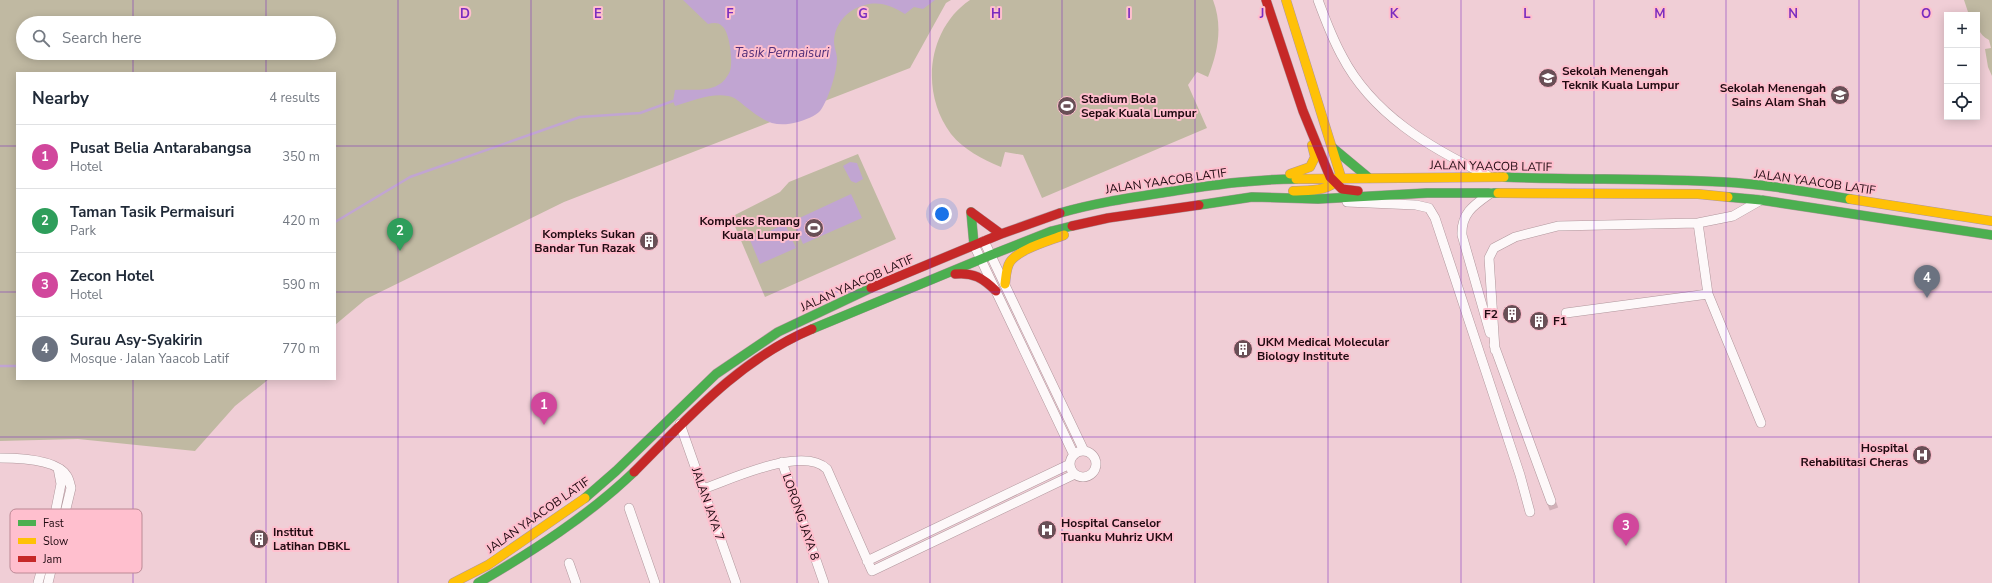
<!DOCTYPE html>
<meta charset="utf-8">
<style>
:root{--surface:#fff;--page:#f6f6f7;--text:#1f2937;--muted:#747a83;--line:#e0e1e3;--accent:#ea580c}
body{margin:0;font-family:"Nunito Sans",sans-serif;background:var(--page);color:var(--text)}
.controls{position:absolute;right:12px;top:12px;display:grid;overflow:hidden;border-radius:0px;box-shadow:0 2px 10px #0003}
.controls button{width:36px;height:36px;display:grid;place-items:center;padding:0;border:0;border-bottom:1px solid var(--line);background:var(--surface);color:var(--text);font:20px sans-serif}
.you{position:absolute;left:942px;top:214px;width:14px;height:14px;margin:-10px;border:3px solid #fff;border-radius:50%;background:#1a73e8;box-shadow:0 0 0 6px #1a73e833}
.badge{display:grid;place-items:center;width:26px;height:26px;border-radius:50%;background:var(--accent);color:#fff;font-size:13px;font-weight:700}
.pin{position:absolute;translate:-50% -33px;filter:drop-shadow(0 1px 2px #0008)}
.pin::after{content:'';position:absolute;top:21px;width:14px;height:12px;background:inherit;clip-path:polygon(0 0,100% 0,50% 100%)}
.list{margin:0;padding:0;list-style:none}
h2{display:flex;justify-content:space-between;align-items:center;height:52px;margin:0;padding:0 16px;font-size:17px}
h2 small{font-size:13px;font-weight:400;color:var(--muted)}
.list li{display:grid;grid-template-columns:26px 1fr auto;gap:12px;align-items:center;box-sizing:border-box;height:64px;padding:0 16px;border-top:1px solid var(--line)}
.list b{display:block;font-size:15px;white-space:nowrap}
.list p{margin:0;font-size:13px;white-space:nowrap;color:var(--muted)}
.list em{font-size:13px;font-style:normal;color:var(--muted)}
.icon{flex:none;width:22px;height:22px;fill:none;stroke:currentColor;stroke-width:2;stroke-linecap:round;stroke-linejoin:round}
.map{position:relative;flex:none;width:1992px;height:583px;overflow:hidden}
.search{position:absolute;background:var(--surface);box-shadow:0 2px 10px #0003;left:16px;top:16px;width:320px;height:44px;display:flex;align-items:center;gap:10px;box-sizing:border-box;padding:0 14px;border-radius:22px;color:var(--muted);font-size:15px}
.panel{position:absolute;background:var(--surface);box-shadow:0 2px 10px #0003;left:16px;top:72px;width:320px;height:308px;border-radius:0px}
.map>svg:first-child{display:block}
.green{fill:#c0b9a2;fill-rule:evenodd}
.water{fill:#c1a5d2}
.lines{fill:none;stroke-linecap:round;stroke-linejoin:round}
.stream{stroke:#c1a5d2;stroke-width:2.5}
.street-tunnel{stroke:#d1b1b8;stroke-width:9;stroke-dasharray:9 4.5;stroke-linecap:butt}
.street-casing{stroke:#b0969c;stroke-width:10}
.fast-casing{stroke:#b0969c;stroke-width:10}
.slow-casing{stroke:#b0969c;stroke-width:10}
.jam-casing{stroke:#b0969c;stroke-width:10}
.street{stroke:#fdf8f9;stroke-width:9}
.fast{stroke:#4caf50;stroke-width:9}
.slow{stroke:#ffc107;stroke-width:9}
.jam{stroke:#c62828;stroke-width:9}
.grid{fill:none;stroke:#7b2cbf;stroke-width:1;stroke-opacity:0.55}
.labels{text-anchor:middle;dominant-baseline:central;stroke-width:4;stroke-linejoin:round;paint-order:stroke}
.poi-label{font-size:12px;font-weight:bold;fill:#200a11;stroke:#ffbfce;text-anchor:start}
.street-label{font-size:12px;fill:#200a11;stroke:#ffbfce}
.water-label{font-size:13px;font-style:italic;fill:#512e78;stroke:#ffbfce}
.key{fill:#ffbfce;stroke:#bc8995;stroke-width:1}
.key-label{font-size:11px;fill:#200a11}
.grid-label{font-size:13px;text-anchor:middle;font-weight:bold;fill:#7b2cbf;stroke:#ffbfce;stroke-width:4;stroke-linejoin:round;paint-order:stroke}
</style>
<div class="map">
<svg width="1992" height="583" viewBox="0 0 1992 583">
<rect width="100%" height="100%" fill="#f0ced6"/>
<path class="green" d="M0,0H951L946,3L910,68L564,202L366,299L335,325V73H17V379H269L235,406L195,451L78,439L0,441ZM23,23H329V53H23Z
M970,0H1213C1223,26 1218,52 1208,77L1197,72L1188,85L1207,128L1042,198L1023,155L1005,152L1001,167C982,159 964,150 951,134C920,93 927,29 970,0Z
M1964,0H1992V76L1988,67L1985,49L1991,48L1989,40C1978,34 1977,27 1977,15H1969Z
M858,154L896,239L765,297L731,217L780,192L789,182Z"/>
<path class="water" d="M683,0H935L923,9L914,7L905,14C892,6 880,1 865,5C848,9 835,23 834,41C834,48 837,53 837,59C837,72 828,101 820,111C816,116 804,120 798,122C775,128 765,122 746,107C741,103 735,97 728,96C711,93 692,101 675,106L673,101L675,90C687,89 707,92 718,85C723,83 728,76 730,71C733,62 730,32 722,26C718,22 713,23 708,24Z
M850,162L857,163L863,179L856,183L851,181L843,166Z
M851,194L862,218L803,244L793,221Z
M785,224L796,248L760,264L750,240Z"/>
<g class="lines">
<path class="stream" d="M335,222L410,177L580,117L640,113L673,101
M0,366H17"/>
<path class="street-tunnel" d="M1551,501L1554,509"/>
<defs>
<path id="street" d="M1318,0C1325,19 1332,38 1342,56C1372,114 1430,148 1487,175
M1347,202L1416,205L1429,208L1435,218L1520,475L1530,512
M1698,223L1708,294L1761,423
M984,241L1084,451
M974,245L1074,455
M1566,313L1708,294
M1490,333L1462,235C1461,213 1474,205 1491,193
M1494,345L1551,501
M1495,350L1489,258L1494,248L1515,237L1558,226L1698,223L1733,216L1761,200
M680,424L736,583
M1070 464a13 13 0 1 1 26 0a13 13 0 1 1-26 0Z
M0,458C17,458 57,459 67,476C69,479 70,484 71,488L48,583
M782,462L824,583
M703,489C732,479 803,445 827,469L872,571L1075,474
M629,508L655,583
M867,561L1070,464
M569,563L576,583
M38,583L50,539L61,484L58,468"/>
<path id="fast" d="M1333,148L1369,178
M1504,177C1577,180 1650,178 1723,182C1766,184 1808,192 1850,199
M1728,197L1761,200L1992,235
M1199,205L1252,197L1318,199L1427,193H1498
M971,212L974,245
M1060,213C1098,202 1136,197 1174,191C1215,185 1255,179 1296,179
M812,329L991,255L1052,231L1072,226
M585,498L616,471L716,374L778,332L871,288
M478,583C533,551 588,516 634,472"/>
<path id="slow" d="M1286,0L1341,177
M1290,174L1310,167L1315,157L1312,145
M1296,179L1504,177
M1293,191C1310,190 1328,192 1340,178
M1498,193L1698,194L1728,197
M1850,199L1992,221
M1005,284C1006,277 1006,268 1010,262C1019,249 1049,241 1064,235
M453,583L488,565L585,498"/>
<path id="jam" d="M1266,0L1303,111L1330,177L1342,189L1358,191
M971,212L1001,234
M1072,226L1108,218L1199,205
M955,274C973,272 983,278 996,291
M871,288L1001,234L1060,213
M634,472C688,418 740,359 812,329"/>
</defs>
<use href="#street" class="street-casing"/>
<use href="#fast" class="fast-casing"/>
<use href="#slow" class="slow-casing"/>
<use href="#jam" class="jam-casing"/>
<use href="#street" class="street"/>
<use href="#fast" class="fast"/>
<use href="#slow" class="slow"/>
<use href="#jam" class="jam"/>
</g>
<path class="grid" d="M133,0V23M266,0V23M398,0V583M531,0V583M664,0V583M797,0V583M930,0V583M1062,0V583M1195,0V583M1328,0V583M1461,0V583M1594,0V583M1726,0V583M1859,0V583M133,53V73M266,53V73M0,146H17M335,146H1992M0,292H17M335,292H1992M133,379V583M266,379V583M0,437H1992"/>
<defs>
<symbol id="school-disc" viewBox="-11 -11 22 22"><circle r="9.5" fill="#694f56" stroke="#ffbfce"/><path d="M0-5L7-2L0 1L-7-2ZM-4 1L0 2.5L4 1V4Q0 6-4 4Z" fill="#fff"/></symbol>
<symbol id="stadium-disc" viewBox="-11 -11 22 22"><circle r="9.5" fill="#694f56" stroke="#ffbfce"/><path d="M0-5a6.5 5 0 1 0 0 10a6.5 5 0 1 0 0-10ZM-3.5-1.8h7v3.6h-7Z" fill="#fff"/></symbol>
<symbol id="building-disc" viewBox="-11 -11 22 22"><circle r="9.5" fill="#694f56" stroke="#ffbfce"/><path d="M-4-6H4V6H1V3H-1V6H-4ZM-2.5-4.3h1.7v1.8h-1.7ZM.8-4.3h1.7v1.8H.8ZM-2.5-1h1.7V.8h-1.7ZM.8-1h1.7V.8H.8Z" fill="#fff"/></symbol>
<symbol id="hospital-disc" viewBox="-11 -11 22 22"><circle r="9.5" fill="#694f56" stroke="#ffbfce"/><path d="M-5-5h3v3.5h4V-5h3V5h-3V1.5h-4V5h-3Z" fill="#fff"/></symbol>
</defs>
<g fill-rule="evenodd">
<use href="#school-disc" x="1537" y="67" width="22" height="22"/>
<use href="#school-disc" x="1829" y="84" width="22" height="22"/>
<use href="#stadium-disc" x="1056" y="95" width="22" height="22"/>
<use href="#stadium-disc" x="803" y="217" width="22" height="22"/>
<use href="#building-disc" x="638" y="230" width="22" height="22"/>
<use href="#building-disc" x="1501" y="303" width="22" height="22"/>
<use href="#building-disc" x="1528" y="310" width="22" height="22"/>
<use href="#building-disc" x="1232" y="338" width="22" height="22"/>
<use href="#hospital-disc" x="1911" y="444" width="22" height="22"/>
<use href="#hospital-disc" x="1036" y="519" width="22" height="22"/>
<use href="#building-disc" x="248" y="528" width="22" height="22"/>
</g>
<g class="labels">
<g class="poi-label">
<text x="1562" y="71">Sekolah Menengah<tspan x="1562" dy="14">Teknik Kuala Lumpur</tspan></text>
<text x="1826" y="88" text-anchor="end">Sekolah Menengah<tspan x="1826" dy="14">Sains Alam Shah</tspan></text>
<text x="1081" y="99">Stadium Bola<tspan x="1081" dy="14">Sepak Kuala Lumpur</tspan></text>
<text x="800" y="221" text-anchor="end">Kompleks Renang<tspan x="800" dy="14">Kuala Lumpur</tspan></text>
<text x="635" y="234" text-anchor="end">Kompleks Sukan<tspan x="635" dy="14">Bandar Tun Razak</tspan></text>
<text x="1498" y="314" text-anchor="end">F2</text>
<text x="1553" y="321">F1</text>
<text x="1257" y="342">UKM Medical Molecular<tspan x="1257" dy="14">Biology Institute</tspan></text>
<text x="1908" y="448" text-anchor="end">Hospital<tspan x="1908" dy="14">Rehabilitasi Cheras</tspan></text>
<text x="1061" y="523">Hospital Canselor<tspan x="1061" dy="14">Tuanku Muhriz UKM</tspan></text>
<text x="273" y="532">Institut<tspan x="273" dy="14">Latihan DBKL</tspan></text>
</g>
<g class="street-label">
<text transform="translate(1491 166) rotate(1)">JALAN YAACOB LATIF</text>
<text transform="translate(1166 181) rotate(-8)">JALAN YAACOB LATIF</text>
<text transform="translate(1815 182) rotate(8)">JALAN YAACOB LATIF</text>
<text transform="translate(857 283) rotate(-24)">JALAN YAACOB LATIF</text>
<text transform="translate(708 504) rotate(71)">JALAN JAYA 7</text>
<text transform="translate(538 515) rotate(-35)">JALAN YAACOB LATIF</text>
<text transform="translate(801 517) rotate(71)">LORONG JAYA 8</text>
</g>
<g class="water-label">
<text x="782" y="53">Tasik Permaisuri</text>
</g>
</g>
<rect x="10" y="509" width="132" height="64" rx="6" class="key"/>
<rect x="18" y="520" width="18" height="6" fill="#4caf50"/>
<rect x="18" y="538" width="18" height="6" fill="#ffc107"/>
<rect x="18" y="556" width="18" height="6" fill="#c62828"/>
<g class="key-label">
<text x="43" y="527">Fast</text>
<text x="43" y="545">Slow</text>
<text x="43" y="563">Jam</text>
</g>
<g class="grid-label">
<text x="465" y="18">D</text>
<text x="598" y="18">E</text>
<text x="730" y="18">F</text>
<text x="863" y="18">G</text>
<text x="996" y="18">H</text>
<text x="1129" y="18">I</text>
<text x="1262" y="18">J</text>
<text x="1394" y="18">K</text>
<text x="1527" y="18">L</text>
<text x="1660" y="18">M</text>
<text x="1793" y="18">N</text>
<text x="1926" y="18">O</text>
</g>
</svg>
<div class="controls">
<button>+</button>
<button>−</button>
<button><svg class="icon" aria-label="locate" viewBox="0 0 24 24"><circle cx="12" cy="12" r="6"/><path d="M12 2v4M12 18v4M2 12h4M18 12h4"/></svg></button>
</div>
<div class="you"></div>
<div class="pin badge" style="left:544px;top:425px;background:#d1479c">1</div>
<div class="pin badge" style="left:400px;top:251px;background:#2e9e5b">2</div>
<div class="pin badge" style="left:1626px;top:546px;background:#d1479c">3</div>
<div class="pin badge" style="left:1927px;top:298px;background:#6b7280">4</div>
<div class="search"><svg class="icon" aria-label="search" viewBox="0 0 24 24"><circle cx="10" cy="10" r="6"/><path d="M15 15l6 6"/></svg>Search here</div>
<section class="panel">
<h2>Nearby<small>4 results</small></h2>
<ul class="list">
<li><span class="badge" style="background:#d1479c">1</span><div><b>Pusat Belia Antarabangsa</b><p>Hotel</p></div><em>350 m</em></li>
<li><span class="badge" style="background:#2e9e5b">2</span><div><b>Taman Tasik Permaisuri</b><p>Park</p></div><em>420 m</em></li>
<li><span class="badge" style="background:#d1479c">3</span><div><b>Zecon Hotel</b><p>Hotel</p></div><em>590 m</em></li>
<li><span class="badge" style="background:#6b7280">4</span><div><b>Surau Asy-Syakirin</b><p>Mosque · Jalan Yaacob Latif</p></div><em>770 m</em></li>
</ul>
</section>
</div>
